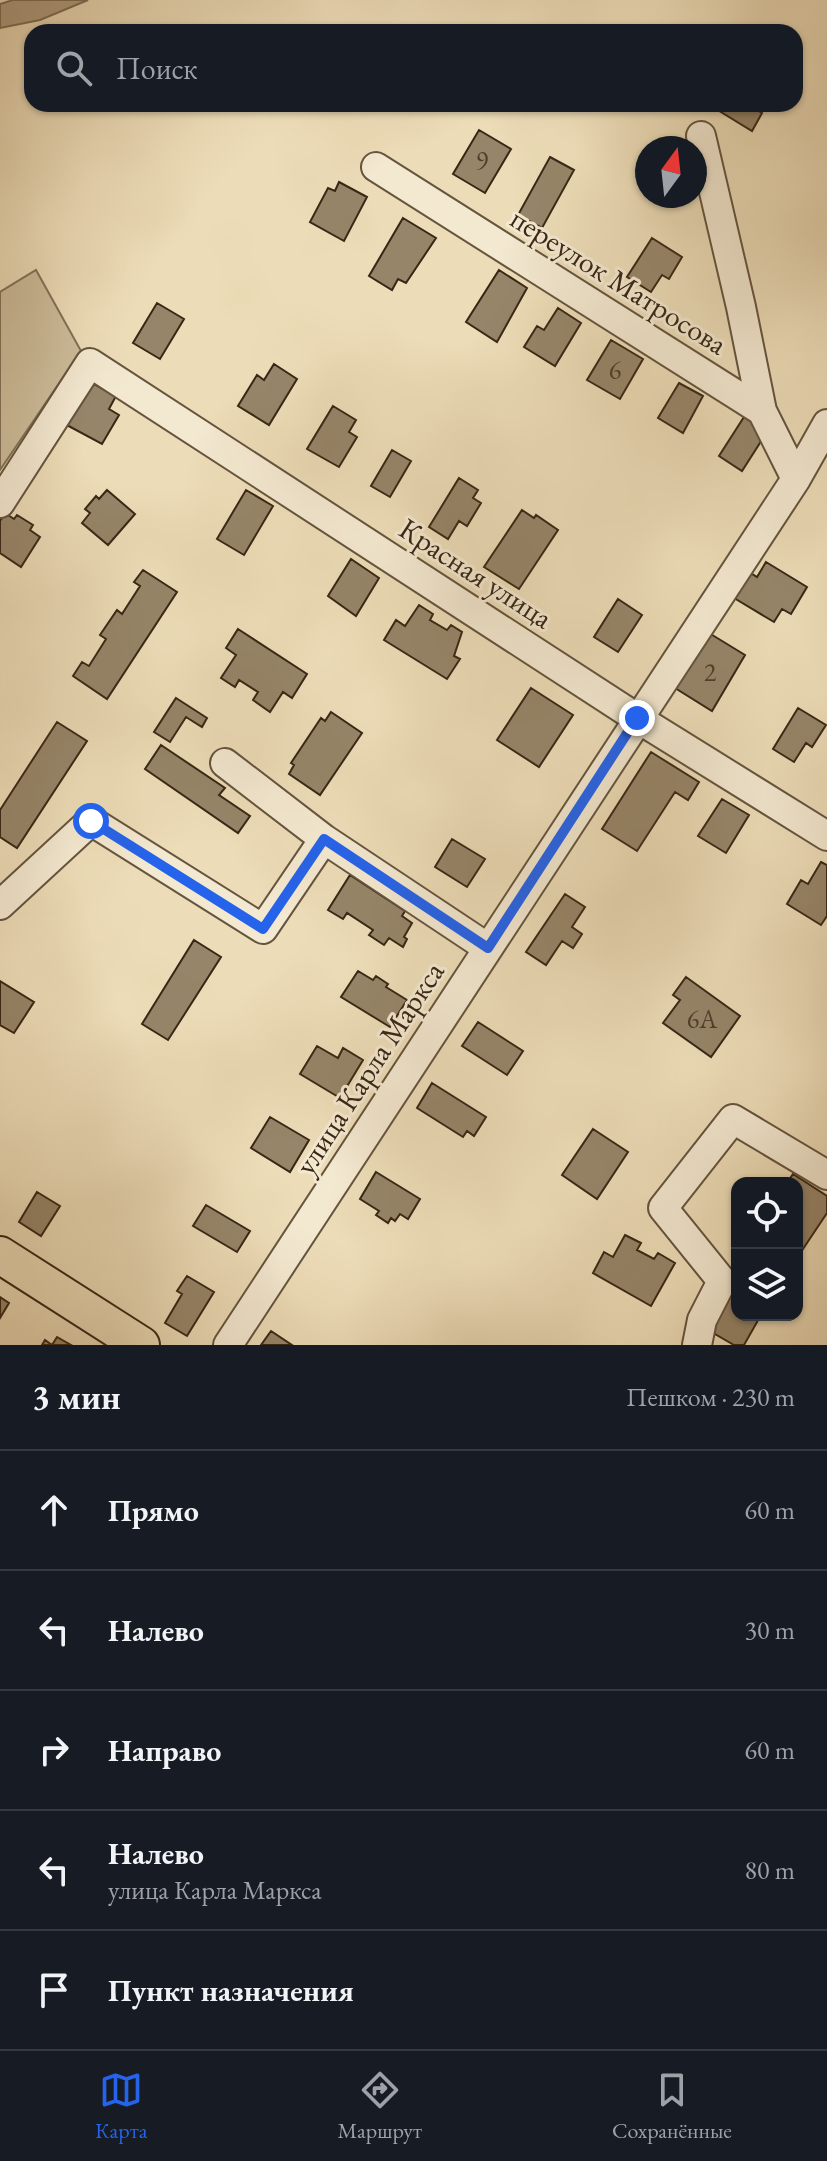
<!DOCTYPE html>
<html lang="ru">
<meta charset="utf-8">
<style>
:root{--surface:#171b24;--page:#242831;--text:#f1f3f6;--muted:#9ea1a6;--line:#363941;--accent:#2563eb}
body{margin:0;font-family:"EB Garamond",serif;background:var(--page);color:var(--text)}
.controls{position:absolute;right:24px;bottom:24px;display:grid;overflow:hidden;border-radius:16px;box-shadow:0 2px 6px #0004}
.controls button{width:72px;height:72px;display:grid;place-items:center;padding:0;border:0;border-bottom:2px solid var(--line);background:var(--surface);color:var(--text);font:40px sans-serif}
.compass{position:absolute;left:635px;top:136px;width:72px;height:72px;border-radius:50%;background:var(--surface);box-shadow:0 2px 6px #0004;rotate:15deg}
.stop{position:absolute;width:24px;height:24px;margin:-18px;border:6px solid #2563eb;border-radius:50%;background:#fff}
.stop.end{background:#2563eb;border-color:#fff;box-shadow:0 2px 8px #0008}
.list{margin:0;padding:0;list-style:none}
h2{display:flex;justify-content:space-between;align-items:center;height:104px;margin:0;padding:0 32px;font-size:34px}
h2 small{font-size:26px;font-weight:400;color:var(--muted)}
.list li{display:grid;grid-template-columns:52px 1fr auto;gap:24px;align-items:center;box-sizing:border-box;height:120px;padding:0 32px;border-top:2px solid var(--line)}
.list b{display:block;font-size:30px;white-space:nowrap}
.list p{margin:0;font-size:26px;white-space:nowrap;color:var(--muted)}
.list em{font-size:26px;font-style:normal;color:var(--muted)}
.icon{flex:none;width:44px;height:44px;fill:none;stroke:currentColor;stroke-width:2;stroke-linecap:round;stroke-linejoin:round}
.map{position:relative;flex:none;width:827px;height:1345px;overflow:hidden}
.search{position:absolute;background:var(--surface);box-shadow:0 2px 6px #0004;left:24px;right:24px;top:24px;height:88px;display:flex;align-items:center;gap:20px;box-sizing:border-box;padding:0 28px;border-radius:24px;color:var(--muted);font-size:30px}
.sheet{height:704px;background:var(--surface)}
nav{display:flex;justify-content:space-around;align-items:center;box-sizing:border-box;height:112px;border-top:2px solid var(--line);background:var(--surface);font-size:22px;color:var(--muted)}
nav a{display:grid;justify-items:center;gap:4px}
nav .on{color:var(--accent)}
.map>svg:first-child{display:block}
.green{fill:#cdbd9b;stroke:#827258;stroke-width:2}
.water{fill:#af9e80;stroke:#7f6e55;stroke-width:2}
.building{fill:#968569;stroke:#382715;stroke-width:2}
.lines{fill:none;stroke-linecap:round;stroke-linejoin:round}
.minor-casing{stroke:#65543e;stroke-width:32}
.major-casing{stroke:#382715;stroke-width:40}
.minor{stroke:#f3e8d0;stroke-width:28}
.major{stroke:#ecdcb7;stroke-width:36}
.route{stroke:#2563eb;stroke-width:10}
.labels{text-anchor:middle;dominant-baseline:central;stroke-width:6;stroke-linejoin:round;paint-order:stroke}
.number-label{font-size:26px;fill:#503e2a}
.street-label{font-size:30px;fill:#382715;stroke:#f3e8d0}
</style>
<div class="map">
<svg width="827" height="1345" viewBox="0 0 827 1345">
<rect width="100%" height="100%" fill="#ecdcb7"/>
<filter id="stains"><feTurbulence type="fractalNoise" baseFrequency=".0025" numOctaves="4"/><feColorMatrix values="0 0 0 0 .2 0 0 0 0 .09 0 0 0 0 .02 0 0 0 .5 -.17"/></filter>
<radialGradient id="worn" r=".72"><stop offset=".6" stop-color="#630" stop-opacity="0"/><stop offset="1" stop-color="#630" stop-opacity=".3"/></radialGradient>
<path class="green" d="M36,270L81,351L0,470V292Z"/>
<path class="water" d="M13,0H88L40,20L0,28V4Z"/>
<path class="building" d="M719,104H757L754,108L762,113L752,131L716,109Z
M479,130L511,149L485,193L453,174Z
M550,157L574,170L542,228L518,215Z
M339,182L367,197L344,241L310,222L328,188L335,191Z
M403,218L436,238L406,283L398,279L392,290L369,276Z
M652,238L682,257L669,279L662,275L651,292L627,277Z
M499,270L527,288L497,342L466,322Z
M157,303L184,319L160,359L133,343Z
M558,308L581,323L555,366L524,347L537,326L544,330Z
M611,340L643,359L620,399L587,380Z
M274,364L297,379L269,425L238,406L257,375L264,380Z
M87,380L116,396L109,409L119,415L102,444L63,423Z
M679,383L703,396L683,433L658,418Z
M333,406L356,420L349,432L357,437L339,467L307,449Z
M744,417L767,432L742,471L719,456Z
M392,450L411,461L390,497L371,486Z
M459,478L478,490L473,498L481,503L467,526L459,521L448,539L429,527Z
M107,490L135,514L108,545L82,523L90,513L85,509L96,496L99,499Z
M246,490L273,506L244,555L217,539Z
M522,510L534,518L536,515L558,530L519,589L484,567Z
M5,513L14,519L17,515L33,525L30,530L40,537L21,567L0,553V521Z
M351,559L379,578L356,616L328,596Z
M766,562L807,587L791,614L782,609L774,622L734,598L749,572L757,577Z
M143,570L177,592L107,699L73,676L82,662L89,666L106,639L100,635L117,610L122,614L140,586L134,582Z
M618,599L642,615L618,652L594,637Z
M419,605L433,614L430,620L447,630L451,625L462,632L454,656L460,659L447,679L384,640L396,620L405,626Z
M238,629L307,674L292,698L283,692L270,712L253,700L258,692L239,680L235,687L221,678L236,655L226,648Z
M709,633L745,655L712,711L675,688Z
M531,688L573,715L539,767L497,740Z
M176,698L207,718L202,727L186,717L170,742L154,732Z
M798,708L826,725L812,747L806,743L794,762L773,749Z
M331,712L362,733L320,795L289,774L294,765L291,763L321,718L325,721Z
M57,722L87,741L17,848L0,837V810Z
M161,745L225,788L219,795L250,816L238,833L145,769Z
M651,752L699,782L688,800L675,792L637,851L602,829Z
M722,799L749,815L726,853L698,836Z
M452,839L485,859L467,887L435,867Z
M821,862L827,865V916L821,925L787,904L801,880L808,884Z
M350,875L405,911L402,916L412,923L404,937L407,939L403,947L389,938L384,945L369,935L373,930L347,913L343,919L328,910Z
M565,894L585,907L572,927L582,934L573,948L562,941L546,965L526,952Z
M194,940L221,957L168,1040L142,1024Z
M358,971L373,980L376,976L388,984L386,987L407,1000L390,1027L341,997Z
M686,977L740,1016L711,1057L663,1023L680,1000L673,995Z
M0,981L34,1002L14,1033L0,1025Z
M478,1022L523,1051L507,1075L462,1046Z
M317,1046L338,1058L343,1048L363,1060L340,1098L300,1074Z
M432,1083L486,1117L474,1136L467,1131L463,1137L417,1108Z
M270,1117L309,1140L290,1172L251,1148Z
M593,1129L628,1152L597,1199L562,1175Z
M376,1172L420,1199L408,1219L400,1214L395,1221L391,1218L388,1223L376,1215L379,1211L360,1199Z
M793,1174L827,1196V1213L799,1255L797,1253V1183H787Z
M37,1192L60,1206L41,1236L19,1222Z
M206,1205L250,1231L237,1252L193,1226Z
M625,1235L641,1243L637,1250L654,1259L658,1253L675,1263L651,1306L593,1273L604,1252L613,1257Z
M187,1276L214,1292L187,1336L165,1323L182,1294L177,1291Z
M728,1280L737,1285V1315H761L744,1345H734L701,1326Z
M0,1297L9,1303L0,1318Z
M271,1331L292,1345H261Z
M57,1337L71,1345H42L45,1340L52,1345Z"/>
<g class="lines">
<defs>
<path id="minor" d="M701,136L741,307L762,411
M376,167L762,411L796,479
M0,503L90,363L637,718L827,836
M225,763L324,839L488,948
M0,905L91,821L263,929L324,839
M228,1345L796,479L827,424
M697,1345L702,1320L722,1281L663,1208L733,1119L827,1175"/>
<path id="major" d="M0,1255L141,1345"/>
</defs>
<use href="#minor" class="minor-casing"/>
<use href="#major" class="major-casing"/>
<use href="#minor" class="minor"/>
<use href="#major" class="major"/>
</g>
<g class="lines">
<path class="route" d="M91,821L263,929L324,839L488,948L637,718"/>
</g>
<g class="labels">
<g class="number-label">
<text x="482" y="161">9</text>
<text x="615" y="370">6</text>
<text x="710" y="672">2</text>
<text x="702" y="1019">6А</text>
</g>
<g class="street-label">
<text transform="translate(619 281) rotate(32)">переулок Матросова</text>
<text transform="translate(476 573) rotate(33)">Красная улица</text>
<text transform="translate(369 1068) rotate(-57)">улица Карла Маркса</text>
</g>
</g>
<rect width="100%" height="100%" filter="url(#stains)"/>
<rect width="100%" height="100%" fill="url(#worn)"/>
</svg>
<div class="controls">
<button><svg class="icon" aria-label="locate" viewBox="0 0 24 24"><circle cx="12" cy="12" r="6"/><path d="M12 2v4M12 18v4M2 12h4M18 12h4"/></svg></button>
<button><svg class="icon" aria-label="layers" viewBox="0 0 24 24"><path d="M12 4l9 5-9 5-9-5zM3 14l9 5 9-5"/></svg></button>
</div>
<svg class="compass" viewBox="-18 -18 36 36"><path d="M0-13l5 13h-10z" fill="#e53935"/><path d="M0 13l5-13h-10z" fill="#9ea1a6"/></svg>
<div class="stop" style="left:91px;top:821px"></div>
<div class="stop end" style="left:637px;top:718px"></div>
<div class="search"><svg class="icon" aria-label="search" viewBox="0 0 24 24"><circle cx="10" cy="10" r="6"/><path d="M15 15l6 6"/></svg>Поиск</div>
</div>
<section class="sheet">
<h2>3 мин<small>Пешком · 230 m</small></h2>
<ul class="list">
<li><svg class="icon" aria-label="ahead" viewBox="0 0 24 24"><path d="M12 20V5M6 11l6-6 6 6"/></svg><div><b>Прямо</b></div><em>60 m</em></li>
<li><svg class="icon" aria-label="left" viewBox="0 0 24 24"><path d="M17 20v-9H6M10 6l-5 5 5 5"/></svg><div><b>Налево</b></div><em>30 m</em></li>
<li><svg class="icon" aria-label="right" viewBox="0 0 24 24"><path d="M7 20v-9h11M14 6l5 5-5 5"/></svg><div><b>Направо</b></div><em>60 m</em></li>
<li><svg class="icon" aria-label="left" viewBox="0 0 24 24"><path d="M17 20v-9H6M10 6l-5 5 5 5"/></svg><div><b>Налево</b><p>улица Карла Маркса</p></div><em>80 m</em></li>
<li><svg class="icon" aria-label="arrive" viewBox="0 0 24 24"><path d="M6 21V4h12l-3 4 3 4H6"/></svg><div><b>Пункт назначения</b></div></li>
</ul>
</section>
<nav>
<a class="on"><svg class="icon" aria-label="map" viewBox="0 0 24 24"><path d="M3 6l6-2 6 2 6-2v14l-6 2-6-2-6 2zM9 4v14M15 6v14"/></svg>Карта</a>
<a><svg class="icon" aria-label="directions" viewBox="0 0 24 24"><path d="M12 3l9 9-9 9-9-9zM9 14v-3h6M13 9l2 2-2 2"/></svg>Маршрут</a>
<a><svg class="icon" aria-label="saved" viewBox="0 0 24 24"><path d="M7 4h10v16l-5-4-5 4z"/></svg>Сохранённые</a>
</nav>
